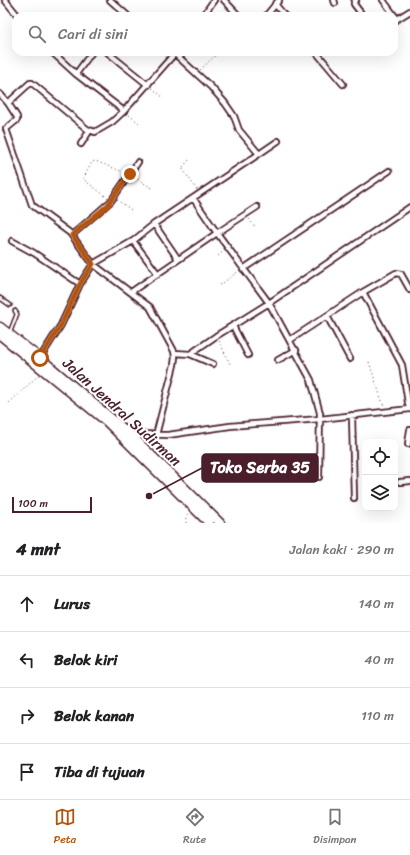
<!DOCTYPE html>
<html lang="id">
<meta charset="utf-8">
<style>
:root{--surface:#fff;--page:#f6f6f6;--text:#202124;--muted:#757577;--line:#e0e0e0;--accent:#b45309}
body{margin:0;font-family:Sriracha,sans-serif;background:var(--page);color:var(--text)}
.controls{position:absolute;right:12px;bottom:12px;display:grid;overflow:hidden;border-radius:8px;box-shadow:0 4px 16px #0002}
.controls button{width:36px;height:36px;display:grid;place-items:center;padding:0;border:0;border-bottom:1px solid var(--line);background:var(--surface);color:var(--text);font:20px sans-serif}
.scale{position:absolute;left:12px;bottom:10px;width:80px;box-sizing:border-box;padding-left:4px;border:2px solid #4a1f2b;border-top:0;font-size:11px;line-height:14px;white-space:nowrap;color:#4a1f2b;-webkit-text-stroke:3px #fff;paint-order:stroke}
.stop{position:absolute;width:12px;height:12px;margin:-9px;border:3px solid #b45309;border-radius:50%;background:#fff}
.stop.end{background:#b45309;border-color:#fff;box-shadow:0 1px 4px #0008}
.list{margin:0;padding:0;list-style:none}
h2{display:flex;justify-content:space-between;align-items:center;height:52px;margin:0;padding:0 16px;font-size:17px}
h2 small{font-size:13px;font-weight:400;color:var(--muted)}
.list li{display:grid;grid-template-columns:26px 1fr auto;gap:12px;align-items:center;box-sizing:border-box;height:56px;padding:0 16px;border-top:1px solid var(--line)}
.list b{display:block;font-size:15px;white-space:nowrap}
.list em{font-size:13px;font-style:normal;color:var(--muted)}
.icon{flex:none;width:22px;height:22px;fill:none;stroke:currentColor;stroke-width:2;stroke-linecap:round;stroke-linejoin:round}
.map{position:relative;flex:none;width:410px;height:523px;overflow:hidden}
.search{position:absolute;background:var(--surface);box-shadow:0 4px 16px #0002;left:12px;right:12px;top:12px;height:44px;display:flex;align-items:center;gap:10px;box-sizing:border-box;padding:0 14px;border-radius:12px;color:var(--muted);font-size:15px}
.sheet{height:276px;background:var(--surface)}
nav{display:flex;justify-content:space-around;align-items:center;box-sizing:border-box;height:56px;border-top:1px solid var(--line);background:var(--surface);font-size:11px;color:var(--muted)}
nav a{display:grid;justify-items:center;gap:2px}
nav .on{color:var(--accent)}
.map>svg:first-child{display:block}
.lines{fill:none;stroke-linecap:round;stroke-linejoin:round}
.service-casing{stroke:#4a1f2b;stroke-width:5.5}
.minor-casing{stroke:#4a1f2b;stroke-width:8}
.trunk-casing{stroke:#4a1f2b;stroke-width:11}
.path{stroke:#4a1f2b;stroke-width:1;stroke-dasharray:1 3;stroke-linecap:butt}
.service{stroke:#fff;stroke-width:2.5}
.minor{stroke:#fff;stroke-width:4.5}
.trunk{stroke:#fff;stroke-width:8}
.route{stroke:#b45309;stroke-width:5}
.labels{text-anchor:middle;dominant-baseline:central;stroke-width:4;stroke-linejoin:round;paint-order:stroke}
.street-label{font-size:15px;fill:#4a1f2b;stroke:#fff}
.leader{fill:none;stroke:#4a1f2b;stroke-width:1.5}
.callout-dot{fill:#4a1f2b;stroke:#fff;stroke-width:1.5}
.callout{fill:#4a1f2b;stroke:#4a1f2b;stroke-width:1.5}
.callout-label{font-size:16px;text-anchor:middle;font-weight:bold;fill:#fff}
</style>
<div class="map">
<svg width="410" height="523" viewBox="0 0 410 523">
<rect width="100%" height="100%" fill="#fff"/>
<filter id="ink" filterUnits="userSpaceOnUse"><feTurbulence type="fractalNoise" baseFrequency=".025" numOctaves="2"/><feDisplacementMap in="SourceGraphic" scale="8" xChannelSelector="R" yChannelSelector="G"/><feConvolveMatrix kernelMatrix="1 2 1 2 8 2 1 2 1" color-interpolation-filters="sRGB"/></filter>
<g filter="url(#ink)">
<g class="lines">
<defs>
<path id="service" d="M0,298L10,305
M10,332L17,314L15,311"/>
<path id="minor" d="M5,0L18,16
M110,0L128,16
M224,0L239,16
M334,0L335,3
M356,0L354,2V4L363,16
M383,0L397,19
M275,4L285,16
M203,16L214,0
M266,16L279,0
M394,21L410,11
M52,52L76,74L124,111L176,52
M107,52L148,85
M316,52L343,84
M76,74L92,52
M0,94L8,103L17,117V120L6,129L32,205L70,233L93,264L150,307L174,351L175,357L174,365L156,435
M8,103L30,83H32L87,129L95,132L112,122L124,111
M81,144L90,130
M259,154L278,141
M257,207L217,233L269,303L410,207
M154,224L178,259
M72,235L111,201L138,162
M12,241L34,253L80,284
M133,241L158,274
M243,269L389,171
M131,292L217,233L193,198L259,154L239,130L234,116L225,103L211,87L173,52
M363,292L396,273L401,274L410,290
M327,316L350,359
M233,326L248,355
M290,340L363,292L402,365L409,409
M175,353L190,354L213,364
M190,354L216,336L269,303L311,380L320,413L319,477
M40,358L61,325L80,284L93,264L133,241L154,224L193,198
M278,360L296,350
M352,415L354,498
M131,437L141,434L168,435L230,426L320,419L410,409
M408,444L410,430
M400,482L410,481"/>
<path id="trunk" d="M0,327L40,358L132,436L220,523
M0,335L107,422L209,523"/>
</defs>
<use href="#service" class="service-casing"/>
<use href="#minor" class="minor-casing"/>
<use href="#trunk" class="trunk-casing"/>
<path class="path" d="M200,70L219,52
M152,88L164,98
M129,115L139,123
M189,160L182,168L197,190
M134,177L152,188
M108,198L83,179L92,162L95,161L126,173
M117,200L133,211
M249,219L256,228
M215,258L224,251
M220,285L239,271
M219,341L231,366
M369,362L384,407
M9,403L39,375
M186,523L188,513"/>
<use href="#service" class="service"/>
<use href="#minor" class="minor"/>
<use href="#trunk" class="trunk"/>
</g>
</g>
<g class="lines" filter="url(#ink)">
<path class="route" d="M40,358L61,325L80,284L93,264L72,235L107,206L130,174"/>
</g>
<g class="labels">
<g class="street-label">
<text transform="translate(122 412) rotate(42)">Jalan Jendral Sudirman</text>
</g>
</g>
<path class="leader" d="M149 496L202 468"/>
<circle class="callout-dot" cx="149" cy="496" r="4"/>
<rect class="callout" x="202" y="454" width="116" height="28" rx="4"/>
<g class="callout-label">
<text x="260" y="473">Toko Serba 35</text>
</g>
</svg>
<div class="controls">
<button><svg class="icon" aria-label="locate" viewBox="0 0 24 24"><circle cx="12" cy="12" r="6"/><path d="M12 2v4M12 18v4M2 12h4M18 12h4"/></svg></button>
<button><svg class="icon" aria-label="layers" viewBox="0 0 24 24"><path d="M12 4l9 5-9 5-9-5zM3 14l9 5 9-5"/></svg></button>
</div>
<div class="scale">100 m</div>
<div class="stop" style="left:40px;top:358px"></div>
<div class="stop end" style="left:130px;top:174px"></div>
<div class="search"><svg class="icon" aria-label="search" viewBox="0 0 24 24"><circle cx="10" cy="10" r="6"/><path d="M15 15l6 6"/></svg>Cari di sini</div>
</div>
<section class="sheet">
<h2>4 mnt<small>Jalan kaki · 290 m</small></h2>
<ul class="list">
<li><svg class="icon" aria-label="ahead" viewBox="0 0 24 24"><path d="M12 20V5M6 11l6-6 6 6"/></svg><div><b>Lurus</b></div><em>140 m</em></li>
<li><svg class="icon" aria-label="left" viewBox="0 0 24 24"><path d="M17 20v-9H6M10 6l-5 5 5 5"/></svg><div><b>Belok kiri</b></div><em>40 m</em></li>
<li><svg class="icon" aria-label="right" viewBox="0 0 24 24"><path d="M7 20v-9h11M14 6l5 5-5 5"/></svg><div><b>Belok kanan</b></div><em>110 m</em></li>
<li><svg class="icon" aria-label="arrive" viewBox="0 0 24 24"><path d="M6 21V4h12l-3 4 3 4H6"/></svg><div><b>Tiba di tujuan</b></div></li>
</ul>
</section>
<nav>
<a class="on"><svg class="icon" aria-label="map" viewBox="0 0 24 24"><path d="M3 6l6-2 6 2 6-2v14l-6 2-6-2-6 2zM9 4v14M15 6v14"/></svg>Peta</a>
<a><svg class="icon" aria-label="directions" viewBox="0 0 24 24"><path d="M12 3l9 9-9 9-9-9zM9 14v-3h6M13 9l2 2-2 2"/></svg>Rute</a>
<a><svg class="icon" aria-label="saved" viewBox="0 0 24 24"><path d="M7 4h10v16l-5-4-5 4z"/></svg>Disimpan</a>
</nav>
